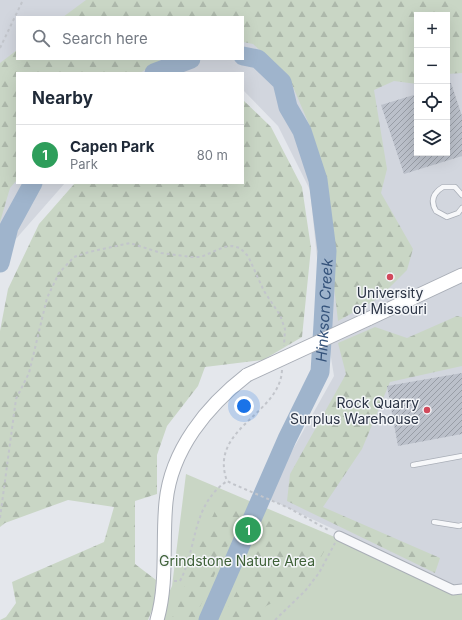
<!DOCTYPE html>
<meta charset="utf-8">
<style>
:root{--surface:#fff;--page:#f6f6f7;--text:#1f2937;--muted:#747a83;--line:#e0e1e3;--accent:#d1495b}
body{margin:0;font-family:Inter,sans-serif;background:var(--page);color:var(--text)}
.controls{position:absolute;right:12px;top:12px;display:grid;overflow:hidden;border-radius:0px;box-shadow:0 4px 16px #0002}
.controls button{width:36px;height:36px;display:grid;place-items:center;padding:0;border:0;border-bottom:1px solid var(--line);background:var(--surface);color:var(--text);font:20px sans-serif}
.you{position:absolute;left:244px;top:406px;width:14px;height:14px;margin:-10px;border:3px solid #fff;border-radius:50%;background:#1a73e8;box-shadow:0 0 0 6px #1a73e833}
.badge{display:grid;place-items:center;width:26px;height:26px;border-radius:50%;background:var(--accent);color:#fff;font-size:13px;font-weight:700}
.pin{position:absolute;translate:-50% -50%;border:2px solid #fff;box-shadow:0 1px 4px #0006}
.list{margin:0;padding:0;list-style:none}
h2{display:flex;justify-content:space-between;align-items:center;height:52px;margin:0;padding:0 16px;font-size:17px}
h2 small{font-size:13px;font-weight:400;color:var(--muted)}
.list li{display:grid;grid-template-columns:26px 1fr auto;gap:12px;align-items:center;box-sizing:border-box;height:60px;padding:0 16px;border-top:1px solid var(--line)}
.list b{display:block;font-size:15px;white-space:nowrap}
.list p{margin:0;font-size:13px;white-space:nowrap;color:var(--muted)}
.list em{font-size:13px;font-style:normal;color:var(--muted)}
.icon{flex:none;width:22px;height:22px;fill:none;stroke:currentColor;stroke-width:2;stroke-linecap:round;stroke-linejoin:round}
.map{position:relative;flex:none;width:462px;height:620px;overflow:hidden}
.search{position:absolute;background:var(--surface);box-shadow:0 4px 16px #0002;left:16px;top:16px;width:228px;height:44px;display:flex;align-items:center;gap:10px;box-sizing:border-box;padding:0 14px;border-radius:0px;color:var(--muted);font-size:15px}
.panel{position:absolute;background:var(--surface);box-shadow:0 4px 16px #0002;left:16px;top:72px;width:228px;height:112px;border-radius:0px}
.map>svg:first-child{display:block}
.built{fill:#d2d6de;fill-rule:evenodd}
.green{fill:#c9d6c5}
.forest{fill:url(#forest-firs)}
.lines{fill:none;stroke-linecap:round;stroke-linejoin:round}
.river{stroke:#9fb4cc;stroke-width:19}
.building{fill:url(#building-hatch)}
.lane-casing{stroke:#a9aeb7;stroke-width:6}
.street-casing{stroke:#a9aeb7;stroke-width:11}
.secondary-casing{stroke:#a9aeb7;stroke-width:15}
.path{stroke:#c2c5cb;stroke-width:2;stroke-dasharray:3 3;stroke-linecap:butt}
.lane{stroke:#f7f8fa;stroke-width:4.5}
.street{stroke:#f7f8fa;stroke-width:9}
.secondary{stroke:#fff;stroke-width:13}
.secondary-bridge-casing{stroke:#a9aeb7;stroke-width:15;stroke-linecap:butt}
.secondary-bridge{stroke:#fff;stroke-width:13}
.poi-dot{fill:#d1495b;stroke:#f4f6f9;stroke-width:1.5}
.labels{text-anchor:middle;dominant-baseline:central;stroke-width:3;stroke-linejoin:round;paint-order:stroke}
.poi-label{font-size:14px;fill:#2b3445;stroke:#f4f6f9}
.park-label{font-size:14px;fill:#3f6138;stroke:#f4f6f9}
.water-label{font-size:15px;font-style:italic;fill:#34527a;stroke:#f4f6f9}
</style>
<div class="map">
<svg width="462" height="620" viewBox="0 0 462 620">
<defs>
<pattern id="forest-firs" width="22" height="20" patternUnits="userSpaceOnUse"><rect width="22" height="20" fill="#c9d6c5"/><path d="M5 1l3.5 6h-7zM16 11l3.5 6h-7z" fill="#adb8ab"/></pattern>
<pattern id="building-hatch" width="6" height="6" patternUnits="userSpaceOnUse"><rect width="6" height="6" fill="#bbc0ca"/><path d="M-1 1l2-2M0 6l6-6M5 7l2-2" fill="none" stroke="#989da6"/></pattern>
</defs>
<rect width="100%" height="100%" fill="#e4e7ec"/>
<path class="built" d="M0,0H462V589L269,499L278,476L334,376L321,296L310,190L278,126L243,90V73H17V183H65L0,257ZM417,15H447V153H417ZM17,17H243V59H17Z"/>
<path class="green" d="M186,474L462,591V620H157L172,586Z"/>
<path class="forest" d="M86,0H462V73L447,74V15H417V84L394,81L374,90L387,169L381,193L413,249L407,270L379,298L338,321L332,269L335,251L326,178L311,129L288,75L253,44L243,42V17H63Z
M17,50V59H162L140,73H17V180L10,188L0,222V63Z
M243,100L271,127L302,187L311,248L302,337L263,360L205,367L198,386L167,426L157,455V494L135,501V564L156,580L154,605L148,620H0L6,617L16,603L12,582L104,542L114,507L68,500L5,523L0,527V331L8,289L39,224L75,183H243Z
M457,316L462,317V366L390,382L362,449L323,507L440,558L435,573L287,501L290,474L346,374L338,343L375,327L407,338Z
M221,498L244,510L194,620H171L179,604L192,561Z
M267,514L330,541L304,587L266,606L260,620H221L247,573Z"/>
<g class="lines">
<g class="river">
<path d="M154,73L191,59"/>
<path d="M0,263L9,227L33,183"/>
<path id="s1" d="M208,620L287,439L320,372L323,324L327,251L318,180L302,131L288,107L282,82L258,59L243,56"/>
</g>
</g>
<path class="building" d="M451,83L462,116V156L404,174L381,105L417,94V153H447V84Z
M462,373V434L398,446L387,386Z"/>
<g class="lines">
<defs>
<path id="lane" d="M462,195L455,187H443C433,193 430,201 436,211L447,217L458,213L462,208
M413,465L462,456
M434,522L459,526L462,525"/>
<path id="street" d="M339,536L453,590L462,589"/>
<path id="secondary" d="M368,319L462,275
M157,620C168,582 162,541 166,502C171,450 207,406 247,375"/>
</defs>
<use href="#lane" class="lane-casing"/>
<use href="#street" class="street-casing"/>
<use href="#secondary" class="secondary-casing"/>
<path class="path" d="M0,48L23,0
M282,370C280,415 208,428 227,481L233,484L289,508L330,531
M0,518L16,399L29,373L47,298L59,273L74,257L89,252L130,243L161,253L191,257H201L224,247L232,246L240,248L248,256L264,291L280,315L285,329L284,346
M174,581H180C198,546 191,506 227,481
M275,620L305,591L319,573L335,543"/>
<use href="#lane" class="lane"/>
<use href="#street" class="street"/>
<use href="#secondary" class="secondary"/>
<defs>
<path id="secondary-bridge" d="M247,375L368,319"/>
</defs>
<use href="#secondary-bridge" class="secondary-bridge-casing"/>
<use href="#secondary-bridge" class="secondary-bridge"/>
</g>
<g class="poi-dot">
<circle cx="390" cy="277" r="4"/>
<circle cx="427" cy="410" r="4"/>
</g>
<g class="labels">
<g class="poi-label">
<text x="390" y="292">University<tspan x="390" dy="16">of Missouri</tspan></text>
<text x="419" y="402" text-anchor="end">Rock Quarry<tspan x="419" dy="16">Surplus Warehouse</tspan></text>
</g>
<g class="park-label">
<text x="237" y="560">Grindstone Nature Area</text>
</g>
<g class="water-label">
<text stroke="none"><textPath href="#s1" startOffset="334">Hinkson Creek</textPath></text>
</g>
</g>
</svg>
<div class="controls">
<button>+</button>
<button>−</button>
<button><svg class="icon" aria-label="locate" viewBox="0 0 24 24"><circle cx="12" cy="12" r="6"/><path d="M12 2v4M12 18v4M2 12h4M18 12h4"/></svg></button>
<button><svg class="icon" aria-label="layers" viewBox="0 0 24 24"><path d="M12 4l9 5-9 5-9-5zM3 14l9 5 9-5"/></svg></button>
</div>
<div class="you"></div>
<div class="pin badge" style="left:248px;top:530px;background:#2e9e5b">1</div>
<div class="search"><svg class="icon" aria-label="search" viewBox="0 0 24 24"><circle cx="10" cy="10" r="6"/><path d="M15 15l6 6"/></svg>Search here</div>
<section class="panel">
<h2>Nearby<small></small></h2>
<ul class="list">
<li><span class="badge" style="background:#2e9e5b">1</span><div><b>Capen Park</b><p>Park</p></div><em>80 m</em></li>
</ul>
</section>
</div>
